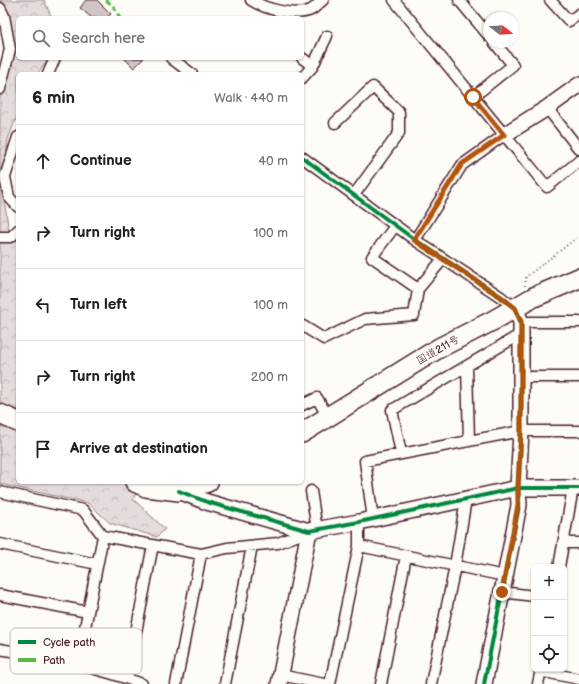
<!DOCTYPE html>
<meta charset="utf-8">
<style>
:root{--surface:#fff;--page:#f2f2f2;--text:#202124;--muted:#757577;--line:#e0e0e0}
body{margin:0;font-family:"Balsamiq Sans","Klee One",sans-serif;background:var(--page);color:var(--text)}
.controls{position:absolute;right:12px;bottom:12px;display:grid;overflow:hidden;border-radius:6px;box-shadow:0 1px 3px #0004}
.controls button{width:36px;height:36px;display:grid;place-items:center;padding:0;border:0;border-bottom:1px solid var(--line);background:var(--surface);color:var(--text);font:20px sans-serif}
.compass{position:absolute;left:483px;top:12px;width:36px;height:36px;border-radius:50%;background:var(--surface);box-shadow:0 1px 3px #0004;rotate:107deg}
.stop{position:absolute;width:12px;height:12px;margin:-9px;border:3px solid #b45309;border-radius:50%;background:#fff}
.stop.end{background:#b45309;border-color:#fff;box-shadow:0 1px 4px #0008}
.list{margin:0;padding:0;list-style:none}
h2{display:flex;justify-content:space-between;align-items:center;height:52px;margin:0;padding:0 16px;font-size:17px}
h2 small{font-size:13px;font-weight:400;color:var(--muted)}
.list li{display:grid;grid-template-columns:26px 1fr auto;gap:12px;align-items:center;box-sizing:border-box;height:72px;padding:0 16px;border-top:1px solid var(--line)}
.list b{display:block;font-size:15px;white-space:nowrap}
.list em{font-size:13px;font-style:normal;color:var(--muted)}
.icon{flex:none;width:22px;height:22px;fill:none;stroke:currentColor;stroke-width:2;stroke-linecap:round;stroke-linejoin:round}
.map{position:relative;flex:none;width:579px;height:684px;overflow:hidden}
.search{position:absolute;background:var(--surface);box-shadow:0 1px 3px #0004;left:16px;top:16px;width:288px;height:44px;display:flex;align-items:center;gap:10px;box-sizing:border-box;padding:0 14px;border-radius:6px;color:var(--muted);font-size:15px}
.panel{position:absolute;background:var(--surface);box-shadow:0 1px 3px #0004;left:16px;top:72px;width:288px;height:412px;border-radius:6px}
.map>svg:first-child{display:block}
.forest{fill:url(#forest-crowns);stroke:#967e82}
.building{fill:#d0c5c4;stroke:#4a1f2b}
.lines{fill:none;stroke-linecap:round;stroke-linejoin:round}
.street-casing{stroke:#4a1f2b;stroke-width:13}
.secondary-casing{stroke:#4a1f2b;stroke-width:18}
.highway-casing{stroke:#4a1f2b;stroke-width:22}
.path{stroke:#4a1f2b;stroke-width:1.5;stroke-dasharray:1 3;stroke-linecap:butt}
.street{stroke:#fdfcf7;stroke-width:10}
.secondary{stroke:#fdfcf7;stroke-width:15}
.highway{stroke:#fdfcf7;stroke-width:19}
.quiet{stroke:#58b947;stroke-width:3;stroke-dasharray:6 3;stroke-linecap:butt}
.cycleway-casing{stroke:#fdfcf7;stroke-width:6}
.cycleway{stroke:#00873e;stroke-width:4}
.route{stroke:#b45309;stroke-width:5}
.labels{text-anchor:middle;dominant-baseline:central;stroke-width:3;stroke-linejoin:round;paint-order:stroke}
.street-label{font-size:11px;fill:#4a1f2b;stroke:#fdfcf7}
.key{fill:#fdfcf7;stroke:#c7baba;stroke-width:1}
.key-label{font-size:11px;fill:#4a1f2b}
</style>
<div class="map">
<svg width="579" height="684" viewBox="0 0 579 684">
<defs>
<pattern id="forest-crowns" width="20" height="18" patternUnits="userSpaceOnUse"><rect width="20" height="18" fill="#e3dcda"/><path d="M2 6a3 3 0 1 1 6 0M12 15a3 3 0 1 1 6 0" fill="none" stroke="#c4bcbb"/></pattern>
</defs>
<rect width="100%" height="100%" fill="#fdfcf7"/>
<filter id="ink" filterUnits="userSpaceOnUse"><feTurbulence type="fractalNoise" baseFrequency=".025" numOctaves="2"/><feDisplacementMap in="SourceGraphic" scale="8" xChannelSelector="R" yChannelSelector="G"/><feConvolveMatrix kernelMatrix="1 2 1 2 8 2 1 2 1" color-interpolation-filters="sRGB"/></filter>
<g filter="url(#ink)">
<path class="forest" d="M0,0H44L52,18H18V58H50L37,74H18V114L8,139L3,192L9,232H18V482H143L133,499L165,529L157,537L110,523L88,503L0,484V77L7,52L0,23Z"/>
<path class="building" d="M86,0H97L111,14L106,18H92L80,8Z
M124,58H144L134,68Z"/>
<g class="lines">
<defs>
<path id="street" d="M251,0C265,9 295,17 311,10C315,8 319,3 323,0
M394,0L547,187L579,161
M459,0L489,36
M550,0L569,21L579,14
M0,8L4,16L10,49L0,89
M171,58L192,74
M302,58L313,66L302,78
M313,66L327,36
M48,74L55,58
M473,97L513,65L494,42
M547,108L579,149
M335,123L373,87L399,112V133L354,195
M18,137L5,177L9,197L18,207
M302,157L415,240L501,297L515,308
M395,226L372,257L418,289L443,259
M0,237H11L18,230
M415,240L462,165L504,135
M521,322H579
M303,326L324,339L365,319L414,315L418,289
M467,366L469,441
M520,377H579
M302,405L317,398L328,417
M401,453L392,410L521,334
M311,491L317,530
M0,492L83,510L103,536L201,554L227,548L278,543L309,531
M373,519L365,461L521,431H579
M563,543H579
M0,544L97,564
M359,546L505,576
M559,567L573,488
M502,592L534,596
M0,595L88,612
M0,649C48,658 96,666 142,684
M78,663L103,536
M540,671L579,679
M280,675L324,684
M127,678L153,545
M176,684L201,554
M225,684L252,546
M330,684L359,546V522
M381,684L406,556
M431,684L455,566L466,499
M538,684L541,669"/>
<path id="secondary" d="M504,135L547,108L579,85
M179,491L207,502L309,531L359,522L518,488H579
M279,684L309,531
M484,684L519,505L518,488L521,431V322L515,308"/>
<path id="highway" d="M0,414L18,422
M302,433L439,348L494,320L534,297L579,278
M135,482L146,487L179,491L208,482"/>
</defs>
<use href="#street" class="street-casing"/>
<use href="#secondary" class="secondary-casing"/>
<use href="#highway" class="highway-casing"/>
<path class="path" d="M525,286L526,277L579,236"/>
<use href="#street" class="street"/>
<use href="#secondary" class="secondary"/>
<use href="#highway" class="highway"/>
<path class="quiet" d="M106,0L113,6L120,18"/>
<defs>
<path id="cycleway" d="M302,157L415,240L501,297L515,308L521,322V431L518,488L519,505L484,684
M179,491L207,502L309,531L359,522L518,488H579"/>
</defs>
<use href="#cycleway" class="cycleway-casing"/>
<use href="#cycleway" class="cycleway"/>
</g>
</g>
<g class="lines" filter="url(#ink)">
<path class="route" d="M473,97L504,135L462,164L414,240L501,297L515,308L521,322V431L518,488V505L502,592"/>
</g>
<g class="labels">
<g class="street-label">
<text transform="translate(438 350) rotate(-30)">国道211号</text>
</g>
</g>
<rect x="10" y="628" width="132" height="46" rx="6" class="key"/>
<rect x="18" y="640" width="18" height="4" fill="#00873e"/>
<rect x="18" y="658" width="18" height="4" fill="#58b947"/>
<g class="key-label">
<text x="43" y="646">Cycle path</text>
<text x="43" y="664">Path</text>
</g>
</svg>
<div class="controls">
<button>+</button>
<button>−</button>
<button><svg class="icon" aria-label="locate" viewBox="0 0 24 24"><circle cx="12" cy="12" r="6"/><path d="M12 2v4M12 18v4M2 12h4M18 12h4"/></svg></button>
</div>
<svg class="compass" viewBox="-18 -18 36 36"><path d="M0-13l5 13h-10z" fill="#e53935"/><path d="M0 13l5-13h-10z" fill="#757577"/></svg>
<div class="stop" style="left:473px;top:97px"></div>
<div class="stop end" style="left:502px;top:592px"></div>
<div class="search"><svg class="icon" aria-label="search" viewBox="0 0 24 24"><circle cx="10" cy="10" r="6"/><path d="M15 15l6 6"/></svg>Search here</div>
<section class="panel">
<h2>6 min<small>Walk · 440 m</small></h2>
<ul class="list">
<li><svg class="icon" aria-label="ahead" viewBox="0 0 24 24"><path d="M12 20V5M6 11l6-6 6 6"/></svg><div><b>Continue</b></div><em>40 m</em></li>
<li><svg class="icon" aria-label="right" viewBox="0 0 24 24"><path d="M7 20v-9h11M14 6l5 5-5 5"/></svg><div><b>Turn right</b></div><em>100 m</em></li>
<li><svg class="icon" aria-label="left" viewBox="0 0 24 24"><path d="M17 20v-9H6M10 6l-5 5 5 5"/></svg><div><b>Turn left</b></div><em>100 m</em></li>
<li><svg class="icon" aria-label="right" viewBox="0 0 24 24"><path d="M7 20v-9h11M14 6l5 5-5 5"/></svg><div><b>Turn right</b></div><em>200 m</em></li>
<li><svg class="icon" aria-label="arrive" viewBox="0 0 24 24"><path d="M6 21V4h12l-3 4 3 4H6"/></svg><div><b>Arrive at destination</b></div></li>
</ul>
</section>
</div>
